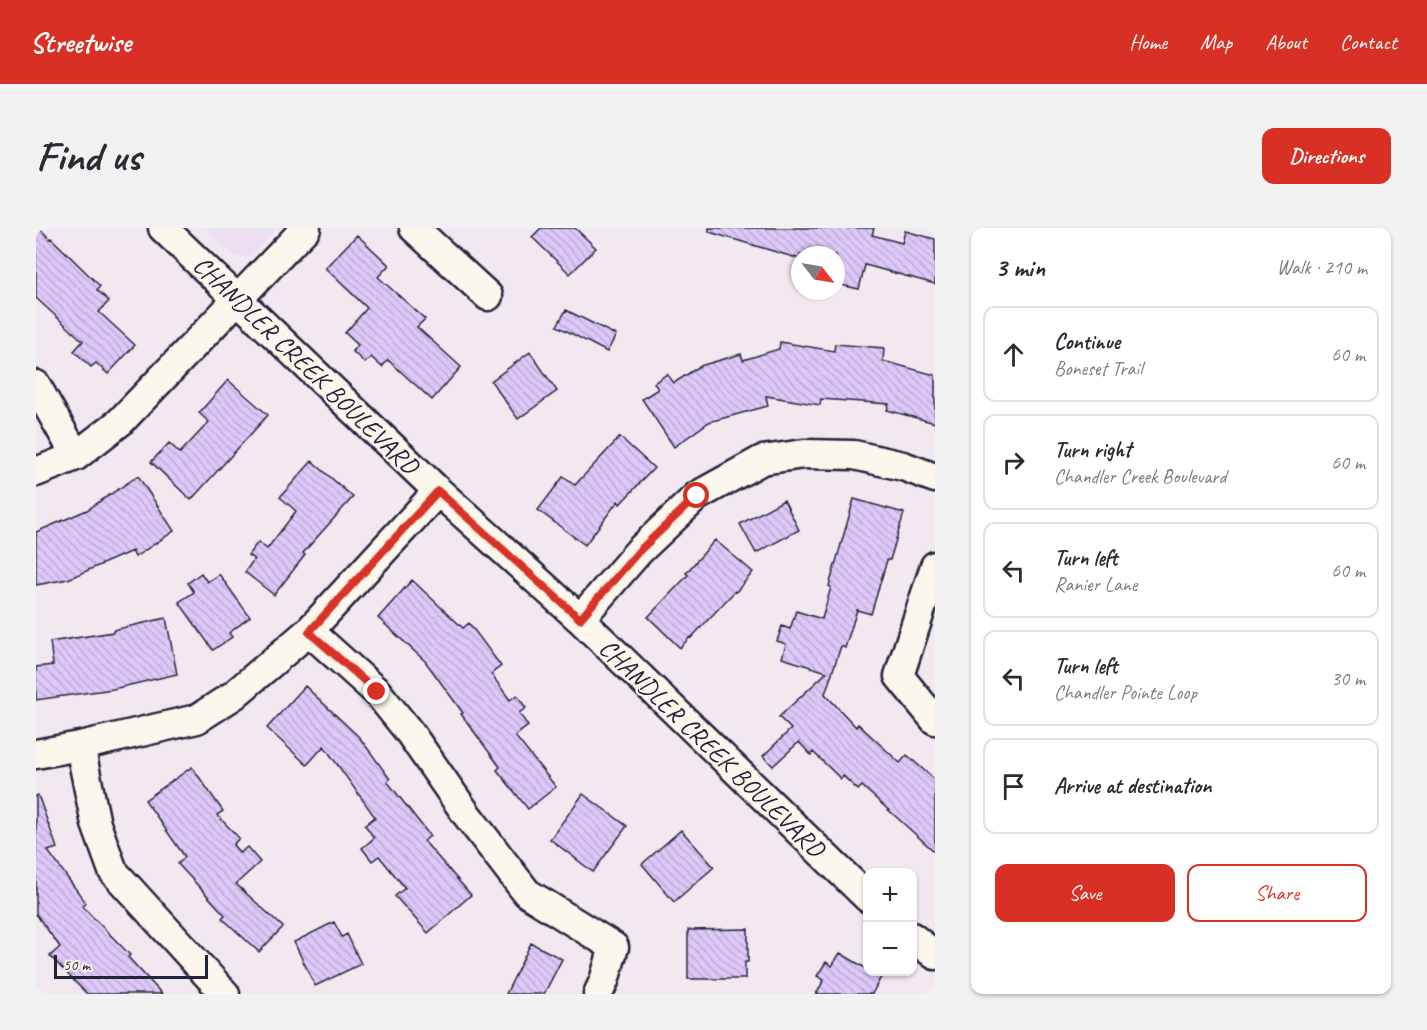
<!DOCTYPE html>
<meta charset="utf-8">
<style>
:root{--surface:#fff;--page:#f2f2f3;--text:#2b2b33;--muted:#7c7c81;--line:#e1e1e2;--accent:#d93025}
body{margin:0;font-family:Caveat,sans-serif;background:var(--page);color:var(--text)}
.controls{position:absolute;right:18px;bottom:18px;display:grid;overflow:hidden;border-radius:12px;box-shadow:0 2px 4px #0004}
.controls button{width:54px;height:54px;display:grid;place-items:center;padding:0;border:0;border-bottom:2px solid var(--line);background:var(--surface);color:var(--text);font:30px sans-serif}
.compass{position:absolute;left:755px;top:18px;width:54px;height:54px;border-radius:50%;background:var(--surface);box-shadow:0 2px 4px #0004;rotate:121deg}
.scale{position:absolute;left:18px;bottom:15px;width:154px;box-sizing:border-box;padding-left:6px;border:3px solid #22223b;border-top:0;font-size:16px;line-height:21px;white-space:nowrap;color:#22223b;-webkit-text-stroke:4px #fbf7ec;paint-order:stroke}
.stop{position:absolute;width:18px;height:18px;margin:-14px;border:4px solid #d93025;border-radius:50%;background:#fff}
.stop.end{background:#d93025;border-color:#fff;box-shadow:0 2px 6px #0008}
.list{margin:0;padding:0;list-style:none}
h2{display:flex;justify-content:space-between;align-items:center;height:78px;margin:0;padding:0 24px;font-size:26px}
h2 small{font-size:20px;font-weight:400;color:var(--muted)}
.list li{display:grid;grid-template-columns:39px 1fr auto;gap:18px;align-items:center;box-sizing:border-box;height:96px;margin:0 12px 12px;padding:0 12px;border:2px solid var(--line);border-radius:12px}
.list b{display:block;font-size:22px;white-space:nowrap}
.list p{margin:0;font-size:20px;white-space:nowrap;color:var(--muted)}
.list em{font-size:20px;font-style:normal;color:var(--muted)}
.actions{display:flex;gap:12px;padding:18px 24px}
.actions a{flex:1;padding:14px 0;border:2px solid var(--accent);border-radius:12px;text-align:center;font-size:21px;color:var(--accent)}
.actions .main{background:var(--accent);color:#fff}
.icon{flex:none;width:33px;height:33px;fill:none;stroke:currentColor;stroke-width:2;stroke-linecap:round;stroke-linejoin:round}
.map{position:relative;flex:none;width:899px;height:766px;overflow:hidden;border-radius:12px}
header{display:flex;align-items:center;gap:36px;box-sizing:border-box;height:84px;padding:0 30px;background:var(--accent);color:#fff}
header strong{font-size:28px}
nav{display:flex;gap:33px;margin-inline-start:auto;font-size:21px}
.intro{display:flex;align-items:center;justify-content:space-between;box-sizing:border-box;height:144px;padding:0 36px}
h1{margin:0;font-size:42px}
.button{padding:15px 27px;border-radius:12px;background:var(--accent);color:#fff;font-size:21px;font-weight:700}
main{display:flex;gap:36px;padding:0 36px}
aside{flex:1;background:var(--surface);border-radius:12px;box-shadow:0 2px 4px #0004}
.map>svg:first-child{display:block}
.built{fill:#ecdff2}
.building{fill:url(#building-back-hatch);stroke:#22223b;stroke-width:1.5}
.lines{fill:none;stroke-linecap:round;stroke-linejoin:round}
.minor-casing{stroke:#22223b;stroke-width:33}
.minor{stroke:#fbf7ec;stroke-width:28}
.route{stroke:#d93025;stroke-width:8}
.labels{text-anchor:middle;dominant-baseline:central;stroke-width:4.5;stroke-linejoin:round;paint-order:stroke}
.street-label{font-size:26px;fill:#22223b;stroke:#fbf7ec}
</style>
<header>
<strong>Streetwise</strong>
<nav><a>Home</a><a>Map</a><a>About</a><a>Contact</a></nav>
</header>
<div class="intro"><h1>Find us</h1><a class="button">Directions</a></div>
<main>
<div class="map">
<svg width="899" height="766" viewBox="0 0 899 766">
<defs>
<pattern id="building-back-hatch" width="6" height="6" patternUnits="userSpaceOnUse" patternTransform="scale(1.5)"><rect width="6" height="6" fill="#ddc8f8"/><path d="M-1 5l2 2M0 0l6 6M5-1l2 2" fill="none" stroke="#bdacd6"/></pattern>
</defs>
<rect width="100%" height="100%" fill="#f2e9f0"/>
<filter id="ink" filterUnits="userSpaceOnUse"><feTurbulence type="fractalNoise" baseFrequency=".0167" numOctaves="2"/><feDisplacementMap in="SourceGraphic" scale="12" xChannelSelector="R" yChannelSelector="G"/><feConvolveMatrix kernelMatrix="1 2 1 2 8 2 1 2 1" color-interpolation-filters="sRGB"/></filter>
<g filter="url(#ink)">
<path class="built" d="M169,0H241L214,29L198,28Z"/>
<path class="building" d="M0,0H3L14,11L15,10L64,58L61,62L73,73L63,84L99,117L72,146L60,135L55,139L38,123L47,113L0,70Z
M505,0H539L560,20L534,46L496,9Z
M673,0H838L836,7L866,15L869,3L899,11V56L829,37L823,61L800,56V27H764V31L673,4Z
M321,7L353,37L342,49L389,91L381,99L425,139L396,172L352,132L346,139L335,129L329,135L316,123L322,117L309,105L331,80L289,40Z
M530,82L580,107L571,124L521,98Z
M744,114L798,123L799,116L848,120L847,133L899,147V195L851,182L853,176L785,171L784,177L730,168L732,178L673,194L638,219L606,171L622,161L618,155L631,146L638,155L664,138L705,126L707,132L743,121Z
M494,124L521,163L482,191L455,153Z
M192,152L232,187L155,272L115,234L133,215L144,225L173,194L163,185Z
M584,209L618,240L584,276L582,273L549,317L502,282L527,249L539,257Z
M276,233L317,269L267,325L269,327L238,367L209,344L218,331L212,327L222,314L231,321L260,283L244,269Z
M102,248L138,303L99,329L96,323L32,351L0,357V304L51,282Z
M818,271L868,285L854,332H851L835,386L821,382L809,420L805,418L789,466L820,499L822,496L864,535L871,527L899,552V624L826,558L822,562L807,548L805,551L777,524L775,527L763,514L737,538L727,528L755,501L743,489L791,444L746,430L750,416L741,413L746,398L754,401L760,383L786,391L795,359L793,358Z
M748,272L763,302L720,325L704,296Z
M679,312L717,344L700,364L699,363L655,410L654,409L644,420L612,389L652,347L650,345Z
M165,345L171,354L183,346L214,389L193,405L196,409L177,422L143,374L158,364L152,355Z
M376,352L427,400L433,395L465,438L455,446L474,472L481,467L490,480L483,485L492,498L479,508L520,559L492,581L461,542L464,539L425,486L427,485L389,433L342,390Z
M130,390L141,446L77,461L0,472V439L17,437L14,414L77,404V402Z
M269,458L324,510L354,551L351,553L394,608L388,613L435,667L392,705L359,668L369,660L343,628L336,633L326,620L338,610L329,597L339,589L288,518L271,537L231,500Z
M156,539L187,583L181,587L203,610L197,617L204,625L211,619L224,634L200,656L247,699L223,724L186,690L189,687L142,636L149,629L109,572Z
M547,566L591,598L557,644L514,611Z
M2,567L21,620L12,623L50,675L46,678L94,727L92,729L126,766H51L14,728L24,719L0,686V568Z
M645,602L678,639L638,674L606,636Z
M298,694L306,709L311,706L325,736L279,758L258,714Z
M712,701V734H709V751H652V702Z
M495,715L526,731L508,766H470Z
M804,725L831,741V744H836L845,749L836,766H780L788,752L781,748L790,734L796,738Z"/>
<g class="lines">
<defs>
<path id="minor" d="M127,0L402,263L544,391L832,670
M378,0L452,68
M0,157L40,228
M0,244L40,228L84,194L270,0
M899,338L863,448L899,492
M544,391L603,323L661,268L726,232L768,226L818,227L867,238L899,250
M273,403L341,464L374,505L431,587L491,665L578,719L568,753L562,766
M44,518L60,596L77,643L189,766
M0,526L44,518L161,491L198,467L273,403L402,263
M876,709L899,727"/>
</defs>
<use href="#minor" class="minor-casing"/>
<use href="#minor" class="minor"/>
</g>
</g>
<g class="lines" filter="url(#ink)">
<path class="route" d="M341,464L273,404L402,263L544,391L603,323L661,268"/>
</g>
<g class="labels">
<g class="street-label">
<text transform="translate(270 137) rotate(44)">CHANDLER CREEK BOULEVARD</text>
<text transform="translate(676 520) rotate(44)">CHANDLER CREEK BOULEVARD</text>
</g>
</g>
</svg>
<div class="controls">
<button>+</button>
<button>−</button>
</div>
<svg class="compass" viewBox="-18 -18 36 36"><path d="M0-13l5 13h-10z" fill="#e53935"/><path d="M0 13l5-13h-10z" fill="#7c7c81"/></svg>
<div class="scale">50 m</div>
<div class="stop" style="left:661px;top:268px"></div>
<div class="stop end" style="left:341px;top:464px"></div>
</div>
<aside>
<h2>3 min<small>Walk · 210 m</small></h2>
<ul class="list">
<li><svg class="icon" aria-label="ahead" viewBox="0 0 24 24"><path d="M12 20V5M6 11l6-6 6 6"/></svg><div><b>Continue</b><p>Boneset Trail</p></div><em>60 m</em></li>
<li><svg class="icon" aria-label="right" viewBox="0 0 24 24"><path d="M7 20v-9h11M14 6l5 5-5 5"/></svg><div><b>Turn right</b><p>Chandler Creek Boulevard</p></div><em>60 m</em></li>
<li><svg class="icon" aria-label="left" viewBox="0 0 24 24"><path d="M17 20v-9H6M10 6l-5 5 5 5"/></svg><div><b>Turn left</b><p>Ranier Lane</p></div><em>60 m</em></li>
<li><svg class="icon" aria-label="left" viewBox="0 0 24 24"><path d="M17 20v-9H6M10 6l-5 5 5 5"/></svg><div><b>Turn left</b><p>Chandler Pointe Loop</p></div><em>30 m</em></li>
<li><svg class="icon" aria-label="arrive" viewBox="0 0 24 24"><path d="M6 21V4h12l-3 4 3 4H6"/></svg><div><b>Arrive at destination</b></div></li>
</ul>
<div class="actions"><a class="main">Save</a><a>Share</a></div>
</aside>
</main>
